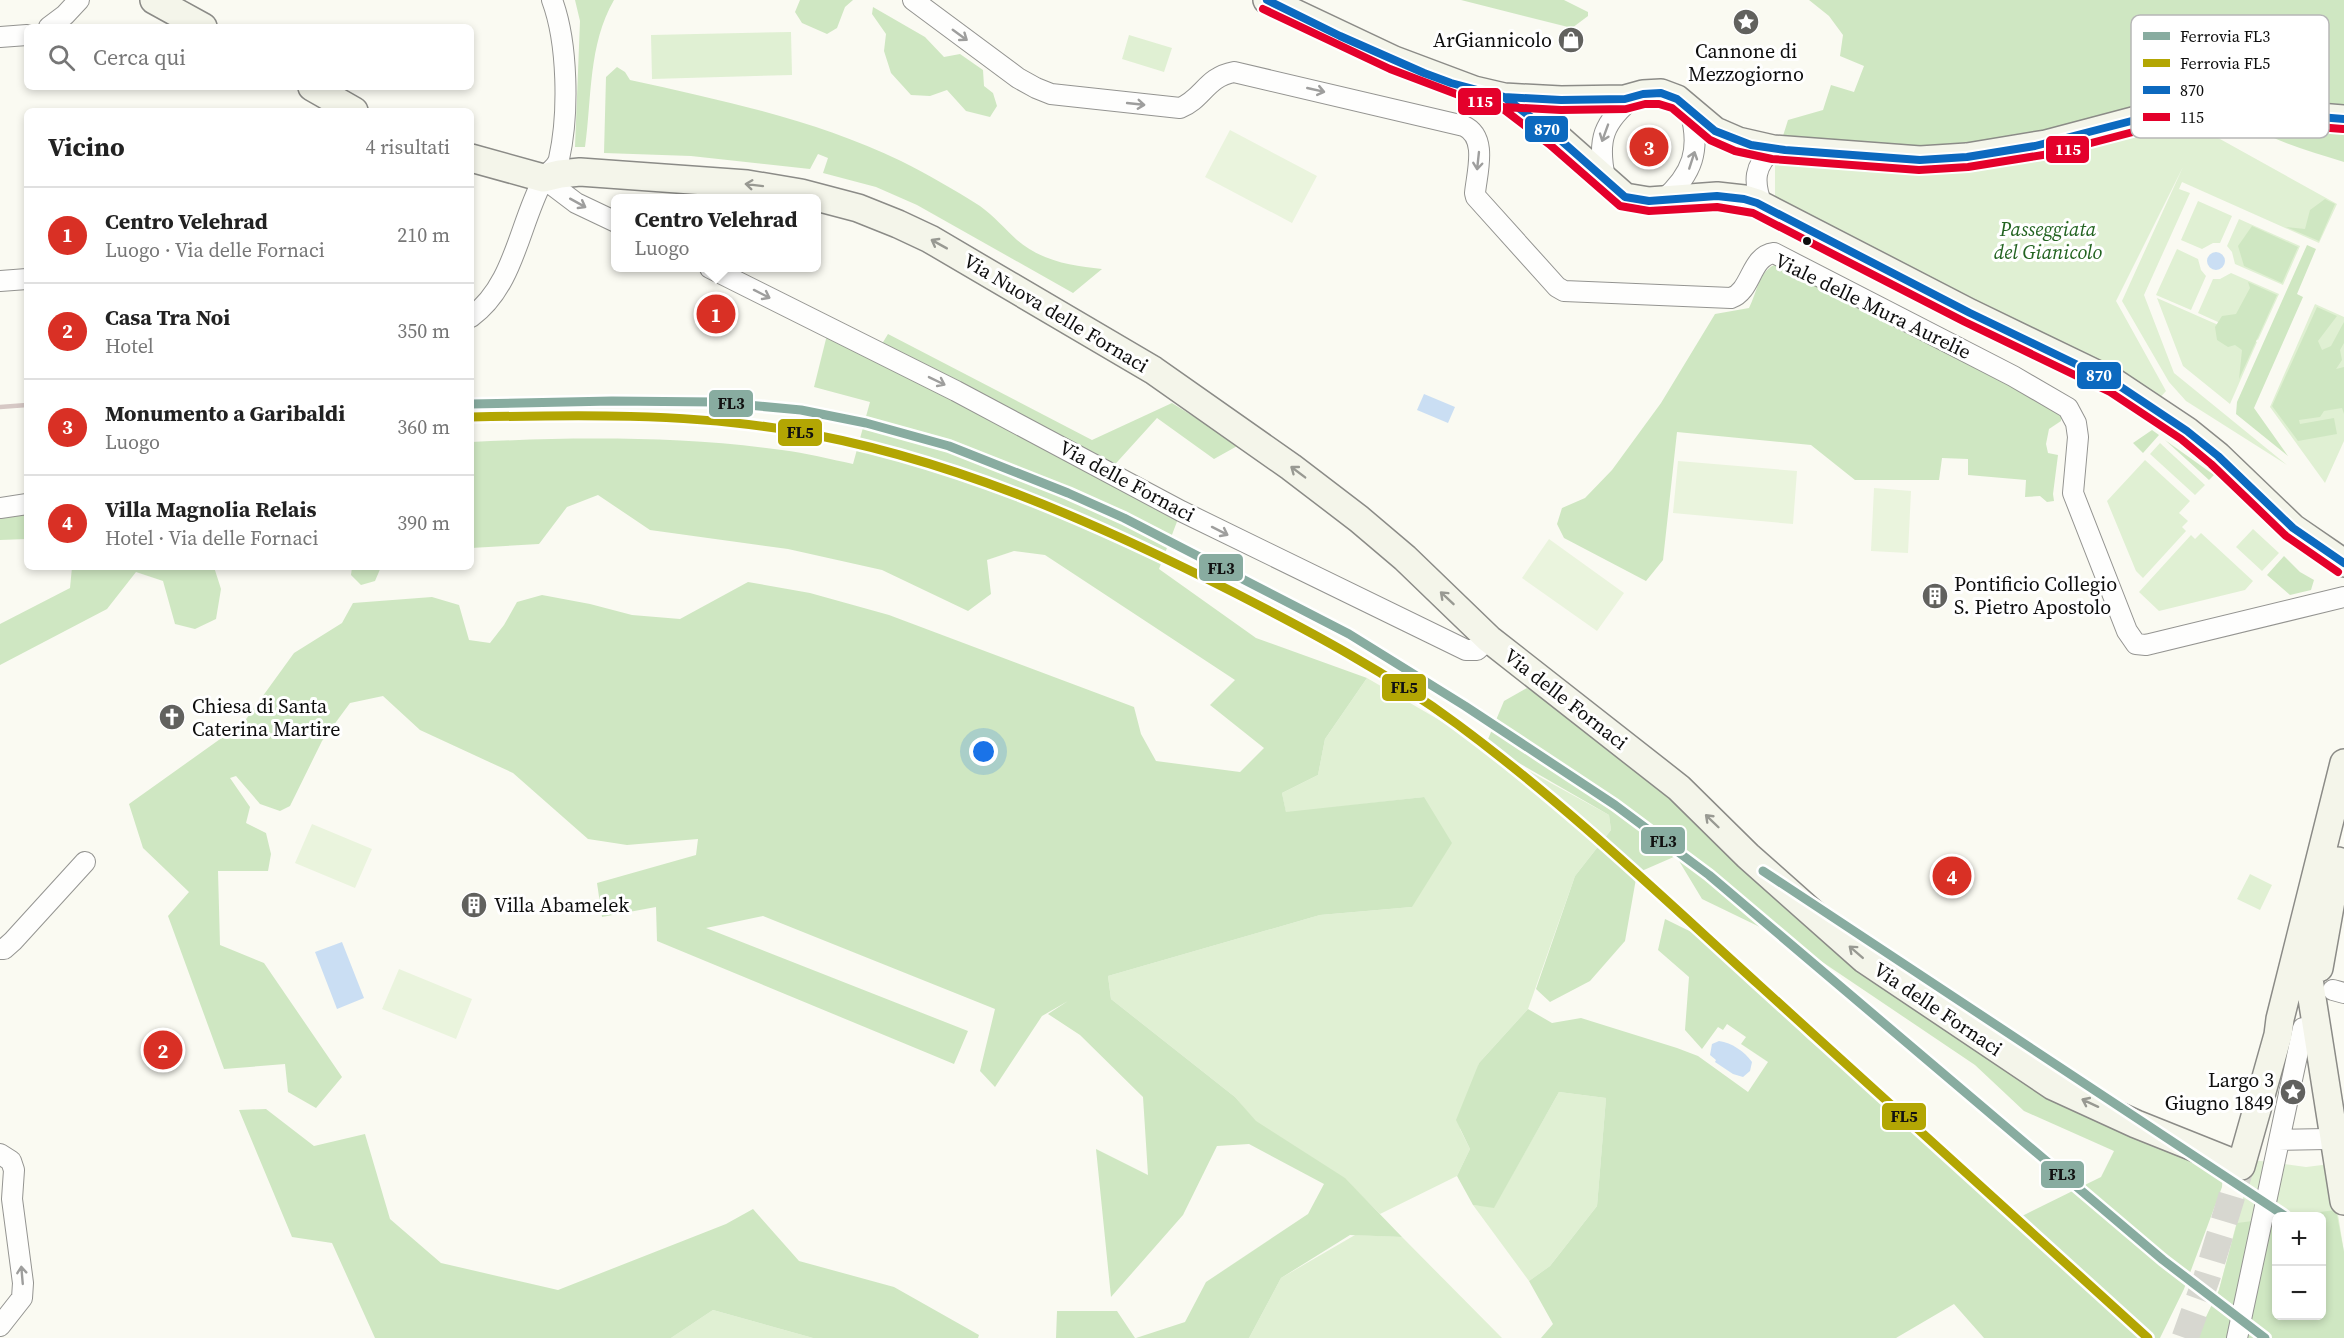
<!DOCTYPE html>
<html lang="it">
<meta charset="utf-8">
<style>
:root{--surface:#fff;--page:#f6f6f6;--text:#222;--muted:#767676;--line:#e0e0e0;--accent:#d93025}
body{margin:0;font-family:"Source Serif 4",serif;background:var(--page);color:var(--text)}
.controls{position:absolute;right:18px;bottom:18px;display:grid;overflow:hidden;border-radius:9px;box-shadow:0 3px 9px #0003}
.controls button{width:54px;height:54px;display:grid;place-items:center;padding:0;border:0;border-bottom:2px solid var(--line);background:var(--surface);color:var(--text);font:30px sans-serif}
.you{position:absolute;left:984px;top:752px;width:21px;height:21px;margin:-15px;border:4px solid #fff;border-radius:50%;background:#1a73e8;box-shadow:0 0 0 9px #1a73e833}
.badge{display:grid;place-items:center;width:39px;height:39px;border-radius:50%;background:var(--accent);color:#fff;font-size:20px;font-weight:700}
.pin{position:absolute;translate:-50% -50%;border:3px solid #fff;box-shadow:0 2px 6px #0006}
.popup{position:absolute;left:611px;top:194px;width:210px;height:78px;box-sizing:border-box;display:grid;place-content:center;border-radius:9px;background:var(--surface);filter:drop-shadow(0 2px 4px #0005);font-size:20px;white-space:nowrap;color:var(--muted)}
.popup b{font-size:22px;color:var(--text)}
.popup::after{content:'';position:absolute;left:50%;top:100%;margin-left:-12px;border:12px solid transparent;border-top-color:var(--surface)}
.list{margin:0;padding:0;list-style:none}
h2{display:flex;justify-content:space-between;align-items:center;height:78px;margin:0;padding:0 24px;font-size:26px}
h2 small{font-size:20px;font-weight:400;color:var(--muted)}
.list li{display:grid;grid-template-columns:39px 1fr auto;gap:18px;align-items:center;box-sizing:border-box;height:96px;padding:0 24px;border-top:2px solid var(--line)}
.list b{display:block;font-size:22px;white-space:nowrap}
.list p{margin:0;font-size:20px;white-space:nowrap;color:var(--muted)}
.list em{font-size:20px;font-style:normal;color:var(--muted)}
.icon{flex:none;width:33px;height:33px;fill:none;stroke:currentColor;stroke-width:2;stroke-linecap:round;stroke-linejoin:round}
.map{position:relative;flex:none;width:2344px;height:1338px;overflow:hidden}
.search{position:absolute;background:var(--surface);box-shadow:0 3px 9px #0003;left:24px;top:24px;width:450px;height:66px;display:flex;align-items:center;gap:15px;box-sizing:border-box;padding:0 21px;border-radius:9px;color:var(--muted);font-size:22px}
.panel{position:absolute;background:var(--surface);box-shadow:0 3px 9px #0003;left:24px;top:108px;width:450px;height:462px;border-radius:9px}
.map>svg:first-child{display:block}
.green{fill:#e0f0d3;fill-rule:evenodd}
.forest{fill:#cfe7c2}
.pitch{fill:#eaf4dd}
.water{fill:#cadef3}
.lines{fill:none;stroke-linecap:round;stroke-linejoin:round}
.secondary-tunnel{stroke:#d7d7d0;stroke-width:27;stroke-dasharray:27 14;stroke-linecap:butt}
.street-casing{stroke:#949491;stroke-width:22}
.secondary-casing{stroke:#8b8b87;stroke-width:30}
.street{stroke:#fefefd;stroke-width:20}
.secondary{stroke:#f4f5ea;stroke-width:27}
.rail{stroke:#d6c8c5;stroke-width:4.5}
.bus-1-casing{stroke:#fff;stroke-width:12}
.bus-2-casing{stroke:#fff;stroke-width:12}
.bus-1{stroke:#0c69bf;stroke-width:8}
.bus-2{stroke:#e4002b;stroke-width:8}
.rail-1-casing{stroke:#fff;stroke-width:14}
.rail-2-casing{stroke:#fff;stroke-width:14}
.rail-1{stroke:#88aca0;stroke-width:9}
.rail-2{stroke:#b3a603;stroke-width:9}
.oneway{stroke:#9e9e9d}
.oneway2{stroke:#989992}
.bus-dot{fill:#0e0e0e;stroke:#fff;stroke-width:2}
.labels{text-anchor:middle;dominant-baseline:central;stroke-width:6;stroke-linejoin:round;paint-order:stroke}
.poi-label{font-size:20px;fill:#0e0e0e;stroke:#fff;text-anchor:start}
.park-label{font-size:20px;font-style:italic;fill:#226320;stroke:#fff}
.street-label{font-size:20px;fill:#0e0e0e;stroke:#fff}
.key{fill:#fff;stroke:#b7b7b7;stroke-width:1.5}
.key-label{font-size:16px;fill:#0e0e0e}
.line-badge{stroke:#fff;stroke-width:2}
.badge-label{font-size:16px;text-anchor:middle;font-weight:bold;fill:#fff}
.pale-badge-label{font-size:16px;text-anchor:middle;font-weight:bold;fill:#111}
</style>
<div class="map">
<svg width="2344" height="1338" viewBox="0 0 2344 1338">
<rect width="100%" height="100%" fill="#fafaf2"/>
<path class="green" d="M791,32L792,75L652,79L651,35Z
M1129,35L1172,48L1164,72L1122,59Z
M2200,115L2204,124L2202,129L2337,204L2319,243L2182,182L2179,189L2190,193L2144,295L2174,373L2287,465L2186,401L2169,382L2122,301L2183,167L2116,301L2166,391L2158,400L1775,199V158Z
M2198,201L2232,216L2220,243H2213L2202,249L2181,240Z
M2239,219L2300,246L2283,285L2235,264L2232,252L2227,246Z
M2177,249L2198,259L2201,270L2206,276L2191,310L2156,295Z
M2231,273L2279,294L2258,340L2198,313L2213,279H2220Z
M2157,298L2257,342L2230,404L2183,366Z
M2315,304L2344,317V441L2325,483L2270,407Z
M2160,443L2205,485L2195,495L2150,454Z
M2145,460L2190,501L2179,513L2188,521L2182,527L2186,531L2143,578L2136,571L2107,501Z
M2253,529L2279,553L2262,571L2236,547Z
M2201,533L2253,581L2245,590L2159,611L2139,592L2191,535L2195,539Z
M1367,678L1491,750L1609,815L1611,830L1575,876L1528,1009L1479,1063L1460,1129L1470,1149L1457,1176L1380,1214L1344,1178L1261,1128L1235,1097L1111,999L1108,976L1320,915L1412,907L1424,797L1286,813L1282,793L1318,775L1325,739Z
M2250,874L2272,885L2260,910L2237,899Z
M1559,1092L1606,1098L1597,1206L1550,1266L1529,1281L1473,1205L1494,1207Z
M2253,1160L2306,1167L2330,1164L2344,1252V1338H2196L2219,1290ZM2276,1216H2322V1316H2276Z
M1355,1235L1402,1237L1502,1338H1249L1281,1278Z
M713,1310L813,1338H671Z"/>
<path class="forest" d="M575,0H614C588,45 592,98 585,147H575L580,21Z
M800,0H853L845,7L837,28L827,34L802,23L795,12Z
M1461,0H1564L1588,12V16L1572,28Z
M1809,0H2344V162C2300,148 2263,138 2225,112L2200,115L2048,151L1776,158L1788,120L1823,110L1831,85L1854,92L1864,66L1840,56L1843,35L1829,16Z
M873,7L925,37L944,57L960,54L983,70L984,86L993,93L997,106L990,117L966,111L947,90L930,96L911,95L891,73L884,51L886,34L872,14Z
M617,67L625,72L630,80C721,100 816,120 901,161C927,174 955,190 980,206C994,216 1005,229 1017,240C1041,261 1072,266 1102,269L1073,293L917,205L876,187L823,173L828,158L818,154L810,169L691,156L604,153L606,77Z
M2325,199L2335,204L2319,241L2286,227L2305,229L2310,210Z
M2252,226L2298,247L2282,283L2244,266L2238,246Z
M2307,245L2316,249L2297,294L2303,297L2254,408L2288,456L2236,414L2237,402Z
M1777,264L2013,384L2061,415V421L2049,429L2046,444L2048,453L2058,455L2053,494L2054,501L2047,502L2040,496L2025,497L2026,480L1968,475V459L1942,458L1939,480H1855L1811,445L1677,432L1663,560L1646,581L1564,538L1557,524L1562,508L1585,498L1612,470L1661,403L1715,314L1749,308C1757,293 1759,269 1777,264Z
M2248,282L2277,295L2239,379L2242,350L2235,345L2228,347L2217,340L2215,327L2222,316L2236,314L2250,288Z
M2317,307L2337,316L2318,341L2322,350L2331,346L2344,322V343L2340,350L2342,360L2336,369L2344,367V414L2342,408L2324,411L2320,417L2299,420L2300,424L2334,418L2337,434L2298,441L2272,406Z
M829,327L877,352L888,334L1092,440L1172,403L1239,445L1214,459L1157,418L1109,471L1181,511L1159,569L1256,638L1367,678L1325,739L1318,775L1282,793L1286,812L1424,797L1452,843L1412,907L1320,915L1108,976L1111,999L1235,1097L1256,1121L1345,1178L1402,1237L1350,1235L1281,1278L1249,1338H1136L1185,1322L1206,1282L1308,1214L1324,1184L1249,1144L1217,1146L1183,1215L1111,1297L1096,1149L1148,1175L1143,1097L1080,1035L1048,1014L1068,1001L1042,1016L995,1087L980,1071L995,1009L763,916L706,928L968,1031L954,1064L657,941L656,907L602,917L597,883L696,855L698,839L627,845L588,839L513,773L420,730L383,696L350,703L322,741L290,806L280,811L260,804L236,776L230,778L250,807L246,823L266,833L271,854L268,871H218L220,945L264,963L342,1077L316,1108L288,1092L285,1064L224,1069L168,916L189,892L143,848L129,804L244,722L294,653L342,623L353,603L432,597L459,605L469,640L490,643L504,625L517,602L542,595L590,604L632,615L680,619L748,582L810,593L889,615L1134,707L1141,734L1156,761L1240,772L1264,748L1210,705L1235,680L1045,555L1014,551L987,560L991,594L968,611L882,570L788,549L650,530L598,495L567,507L539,544L471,548V442C573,437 680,436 782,450C806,453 830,459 853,464L870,402L814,387Z
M2152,430L2159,435L2143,453L2133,443Z
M2165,440L2214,475L2209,480Z
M27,504V539L0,540V508Z
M2284,556L2300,572L2314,580L2311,590L2290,595L2267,575Z
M72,567H214L221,589L216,619L195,629L175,624L163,581L136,572L107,609L0,665V624L70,588Z
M352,567H381L375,581L361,585L351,575Z
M1527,688L1627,752L1848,954L2223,1169L2222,1187L2184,1289L2160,1338H1984L1954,1304L1896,1338H1541L1553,1324L1529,1281L1550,1266L1597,1206L1606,1098L1559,1092L1494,1208L1473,1205L1457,1176L1470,1149L1456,1120L1479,1063L1528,1009L1552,1023L1581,1018L1677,1048L1698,1056L1748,1092L1768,1062L1741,1044L1746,1037L1727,1024L1723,1030L1718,1027L1702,1049L1685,1030L1689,977L1658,950L1665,919L1716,944L1808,1039L1858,1081L1914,1119L1966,1178L2014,1220L2101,1177L2114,1151L2024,1111L1975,1065L1797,945L1702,899L1676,856L1637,873L1625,941L1590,981L1550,1002L1536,989L1575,876L1611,830L1609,815L1486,744L1504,701Z
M266,1109L314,1146L365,1134L390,1219L441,1263L558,1290L726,1224L753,1209L799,1261L894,1287L979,1335L978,1338H813L713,1310L671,1338H375L332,1243L292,1237L239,1110Z
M2336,1210L2344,1252V1338H2196L2219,1290L2237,1223L2276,1218V1316H2322V1216H2287Z
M1057,1311H1117L1135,1338H1056Z"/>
<path class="pitch" d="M1230,130L1317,176L1292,223L1205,177Z
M1678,461L1797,471L1793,524L1673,513Z
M1874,488L1911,491L1908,553L1871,551Z
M1549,539L1624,593L1597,631L1522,578Z
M312,824L372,849L355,888L295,863Z
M399,969L472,999L456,1039L382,1009Z"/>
<path class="water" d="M2207 261a9 9 0 1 1 18 0a9 9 0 1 1-18 0Z
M1424,394L1455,407L1448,423L1417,410Z
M342,942L364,998L337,1009L315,952Z
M1719,1041C1732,1043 1744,1051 1752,1062L1750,1071L1743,1077L1733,1074L1715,1062L1716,1060L1710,1055L1712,1044Z"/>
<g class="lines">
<path class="secondary-tunnel" d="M2185,1338L2207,1277L2241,1166"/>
<defs>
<path id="street" d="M913,0L1018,78L1036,88L1051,94L1180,108C1203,99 1206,77 1234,72L1464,126C1488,137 1477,172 1475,193L1476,197L1557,287L1564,291L1731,298C1752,291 1750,256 1774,253L2013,376L2068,408L2076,423L2078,437L2073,493L2127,631L2136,644L2146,645L2344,597
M49,27L65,15L79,0
M0,37L27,35
M543,178L576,203L616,222
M1605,178C1597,140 1603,122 1634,97
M1663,200C1693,174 1701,149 1690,111
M1762,205C1753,181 1754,166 1773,149
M710,268L956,391L1181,511L1466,650H1477L1489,639
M0,281L27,279
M471,317C514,286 519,225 543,180C546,173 557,168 559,159C569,114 568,43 552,0
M0,508L27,504
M0,949H4L13,941L85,862
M2333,990L2344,993
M2279,1140L2327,1139
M0,1154L11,1161L14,1170L12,1199L23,1283L22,1298L0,1326
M2237,1338L2303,1028"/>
<path id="secondary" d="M154,0L203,27
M1267,0L1394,60L1474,90L1504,97L1561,100L1625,99L1643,94L1661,93L1677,99L1715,131L1738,141L1773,149L1920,160L1967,157L2046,144L2197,104L2236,105L2294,115L2344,119
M312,87L354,111
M1504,97L1556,136L1625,197L1649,201L1717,196L1744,199L1757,203L1970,313L2115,383L2187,431L2218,456L2293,528L2344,563
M471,158L543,178L560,174L580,172L747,184L801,193L858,208L898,224L930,239L1153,370L1291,467L1359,519L1405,558L1489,639L1679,788L1748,856L1864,959L2053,1086L2136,1124L2241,1166L2278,1035L2280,1019L2344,763
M2312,944L2309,979L2344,1201
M2319,968L2338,861"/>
</defs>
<use href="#street" class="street-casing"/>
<use href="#secondary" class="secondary-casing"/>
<use href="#street" class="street"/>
<use href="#secondary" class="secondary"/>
<path class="rail" d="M0,407L27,405"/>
<defs>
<path id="bus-1" d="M1267,0L1340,36L1424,73L1451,83L1504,97L1556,136L1625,197L1649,201L1717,196L1744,199L1757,203L1970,313L2115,383L2187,431L2218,456L2293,528L2344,563
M1492,94L1504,97L1561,100L1625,99L1643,94L1661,93L1677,99L1715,131L1751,145L1785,150L1920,160L1967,157L2035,146L2197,104L2236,105L2294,115L2344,119"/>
<path id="bus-2" d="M1263,9L1390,69L1472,100L1503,107L1561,110L1626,109L1645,104H1659L1672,108L1710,140L1735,151L1772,159L1919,170L1968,167L2049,154L2198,115H2235L2292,125L2343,129
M1498,105L1549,144L1620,206L1649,211L1717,207L1753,213L1965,322L2110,392L2181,439L2211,464L2286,536L2338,572"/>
</defs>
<use href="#bus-1" class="bus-1-casing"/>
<use href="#bus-2" class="bus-2-casing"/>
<use href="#bus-1" class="bus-1"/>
<use href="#bus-2" class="bus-2"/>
<defs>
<path id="rail-1" d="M471,404L612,401L715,402L801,410L866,423L949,446L1068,493L1124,518L1349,634L1465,706L1615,805L1709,875L2163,1260L2265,1338
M1763,871L2285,1216"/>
<path id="rail-2" d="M471,417C577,415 684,413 788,430C946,456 1093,521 1235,593C1311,632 1388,673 1457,724C1564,803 1660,895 1758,984C1888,1102 2018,1220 2148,1338"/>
</defs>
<use href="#rail-1" class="rail-1-casing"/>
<use href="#rail-2" class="rail-2-casing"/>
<use href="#rail-1" class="rail-1"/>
<use href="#rail-2" class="rail-2"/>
</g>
<defs><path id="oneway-shaft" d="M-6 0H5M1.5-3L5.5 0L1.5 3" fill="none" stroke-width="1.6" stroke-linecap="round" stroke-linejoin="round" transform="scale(1.5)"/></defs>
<g class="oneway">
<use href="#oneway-shaft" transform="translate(960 35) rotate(36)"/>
<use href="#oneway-shaft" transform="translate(1316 90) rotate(13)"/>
<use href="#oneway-shaft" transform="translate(1136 104) rotate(6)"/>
<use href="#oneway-shaft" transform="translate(1605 133) rotate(110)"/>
<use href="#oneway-shaft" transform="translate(1692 160) rotate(-72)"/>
<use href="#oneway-shaft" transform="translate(1478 161) rotate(96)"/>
<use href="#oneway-shaft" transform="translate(578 203) rotate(29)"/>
<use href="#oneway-shaft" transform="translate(762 294) rotate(27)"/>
<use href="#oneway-shaft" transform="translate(937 381) rotate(26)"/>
<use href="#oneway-shaft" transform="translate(1220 531) rotate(27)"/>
<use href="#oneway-shaft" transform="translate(22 1275) rotate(-95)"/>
</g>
<g class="oneway2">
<use href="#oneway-shaft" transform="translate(754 185) rotate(-173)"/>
<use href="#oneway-shaft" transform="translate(939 244) rotate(-151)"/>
<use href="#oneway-shaft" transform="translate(1298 472) rotate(-143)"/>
<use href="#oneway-shaft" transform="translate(1447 598) rotate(-137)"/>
<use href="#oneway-shaft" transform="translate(1712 821) rotate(-136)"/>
<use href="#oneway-shaft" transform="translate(1856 952) rotate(-139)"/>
<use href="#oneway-shaft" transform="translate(2090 1103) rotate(-155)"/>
</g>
<defs>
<symbol id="sight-disc" viewBox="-11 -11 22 22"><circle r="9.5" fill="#61615e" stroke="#fff"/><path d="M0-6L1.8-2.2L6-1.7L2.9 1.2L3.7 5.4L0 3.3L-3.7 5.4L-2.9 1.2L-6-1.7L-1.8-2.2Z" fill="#fff"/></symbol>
<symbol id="shop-disc" viewBox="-11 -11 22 22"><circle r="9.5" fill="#61615e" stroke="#fff"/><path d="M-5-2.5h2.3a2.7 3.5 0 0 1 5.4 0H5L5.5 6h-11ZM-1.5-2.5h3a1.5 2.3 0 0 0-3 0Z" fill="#fff"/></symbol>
<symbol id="building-disc" viewBox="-11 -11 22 22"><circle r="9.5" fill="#61615e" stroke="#fff"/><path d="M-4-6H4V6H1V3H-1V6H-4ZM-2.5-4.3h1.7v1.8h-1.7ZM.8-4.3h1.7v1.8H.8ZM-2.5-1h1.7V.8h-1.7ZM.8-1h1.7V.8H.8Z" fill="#fff"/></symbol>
<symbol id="church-disc" viewBox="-11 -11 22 22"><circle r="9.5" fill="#61615e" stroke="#fff"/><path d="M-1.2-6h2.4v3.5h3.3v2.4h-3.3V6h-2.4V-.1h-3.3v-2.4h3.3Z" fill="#fff"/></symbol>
</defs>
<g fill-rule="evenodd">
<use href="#sight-disc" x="1731" y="7" width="30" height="30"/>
<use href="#shop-disc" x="1556" y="25" width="30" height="30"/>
<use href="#building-disc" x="1920" y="581" width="30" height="30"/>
<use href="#church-disc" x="157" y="702" width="30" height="30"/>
<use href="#building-disc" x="459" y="890" width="30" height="30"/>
<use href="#sight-disc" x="2278" y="1077" width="30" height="30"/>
</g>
<circle class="bus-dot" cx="1807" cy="241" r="5"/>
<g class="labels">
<g class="poi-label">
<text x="1552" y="40" text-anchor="end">ArGiannicolo</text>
<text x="1746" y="51" text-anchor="middle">Cannone di<tspan x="1746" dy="23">Mezzogiorno</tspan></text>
<text x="1954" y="584">Pontificio Collegio<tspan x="1954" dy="23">S. Pietro Apostolo</tspan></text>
<text x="192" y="706">Chiesa di Santa<tspan x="192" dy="23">Caterina Martire</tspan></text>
<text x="494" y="905">Villa Abamelek</text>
<text x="2274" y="1080" text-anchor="end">Largo 3<tspan x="2274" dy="23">Giugno 1849</tspan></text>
</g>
<g class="park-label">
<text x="2048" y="229">Passeggiata<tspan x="2048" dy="23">del Gianicolo</tspan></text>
</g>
<g class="street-label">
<text transform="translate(1873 306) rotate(26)">Viale delle Mura Aurelie</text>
<text transform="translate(1056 313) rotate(31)">Via Nuova delle Fornaci</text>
<text transform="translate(1127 481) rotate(28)">Via delle Fornaci</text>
<text transform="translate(1566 699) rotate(38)">Via delle Fornaci</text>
<text transform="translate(1938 1009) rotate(34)">Via delle Fornaci</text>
</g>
</g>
<rect x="2131" y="15" width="198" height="123" rx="9" class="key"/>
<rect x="2143" y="32" width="27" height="8" fill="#88aca0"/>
<rect x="2143" y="59" width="27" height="8" fill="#b3a603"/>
<rect x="2143" y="86" width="27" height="8" fill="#0c69bf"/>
<rect x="2143" y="113" width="27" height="8" fill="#e4002b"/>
<g class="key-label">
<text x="2180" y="42">Ferrovia FL3</text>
<text x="2180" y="69">Ferrovia FL5</text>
<text x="2180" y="96">870</text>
<text x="2180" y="123">115</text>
</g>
<g class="line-badge">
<rect x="1457" y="87" width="45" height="29" rx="6" fill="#e4002b"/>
<rect x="1524" y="115" width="45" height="28" rx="6" fill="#0c69bf"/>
<rect x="2045" y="135" width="45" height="29" rx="6" fill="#e4002b"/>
<rect x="2076" y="361" width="46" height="29" rx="6" fill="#0c69bf"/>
<rect x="708" y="389" width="46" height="29" rx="6" fill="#88aca0"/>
<rect x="777" y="418" width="46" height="29" rx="6" fill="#b3a603"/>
<rect x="1198" y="553" width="46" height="29" rx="6" fill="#88aca0"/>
<rect x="1381" y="673" width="46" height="29" rx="6" fill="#b3a603"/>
<rect x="1640" y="826" width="46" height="29" rx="6" fill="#88aca0"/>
<rect x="1881" y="1102" width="46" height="29" rx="6" fill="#b3a603"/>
<rect x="2040" y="1160" width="45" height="29" rx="6" fill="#88aca0"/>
</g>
<g class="badge-label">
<text x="1480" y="107">115</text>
<text x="1547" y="135">870</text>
<text x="2068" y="155">115</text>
<text x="2099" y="381">870</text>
</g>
<g class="pale-badge-label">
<text x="731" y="409">FL3</text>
<text x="800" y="438">FL5</text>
<text x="1221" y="574">FL3</text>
<text x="1404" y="693">FL5</text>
<text x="1663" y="847">FL3</text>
<text x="1904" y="1122">FL5</text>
<text x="2062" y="1180">FL3</text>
</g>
</svg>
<div class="controls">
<button>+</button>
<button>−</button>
</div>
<div class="you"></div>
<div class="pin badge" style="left:716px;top:314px">1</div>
<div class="popup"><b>Centro Velehrad</b>Luogo</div>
<div class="pin badge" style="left:163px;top:1050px">2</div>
<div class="pin badge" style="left:1649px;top:147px">3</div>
<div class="pin badge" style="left:1952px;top:876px">4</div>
<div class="search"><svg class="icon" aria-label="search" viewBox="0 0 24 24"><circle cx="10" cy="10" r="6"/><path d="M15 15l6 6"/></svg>Cerca qui</div>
<section class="panel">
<h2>Vicino<small>4 risultati</small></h2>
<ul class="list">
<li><span class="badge">1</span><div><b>Centro Velehrad</b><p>Luogo · Via delle Fornaci</p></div><em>210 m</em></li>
<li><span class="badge">2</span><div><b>Casa Tra Noi</b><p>Hotel</p></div><em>350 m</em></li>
<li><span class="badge">3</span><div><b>Monumento a Garibaldi</b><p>Luogo</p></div><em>360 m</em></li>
<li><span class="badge">4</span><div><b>Villa Magnolia Relais</b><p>Hotel · Via delle Fornaci</p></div><em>390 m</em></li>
</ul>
</section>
</div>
